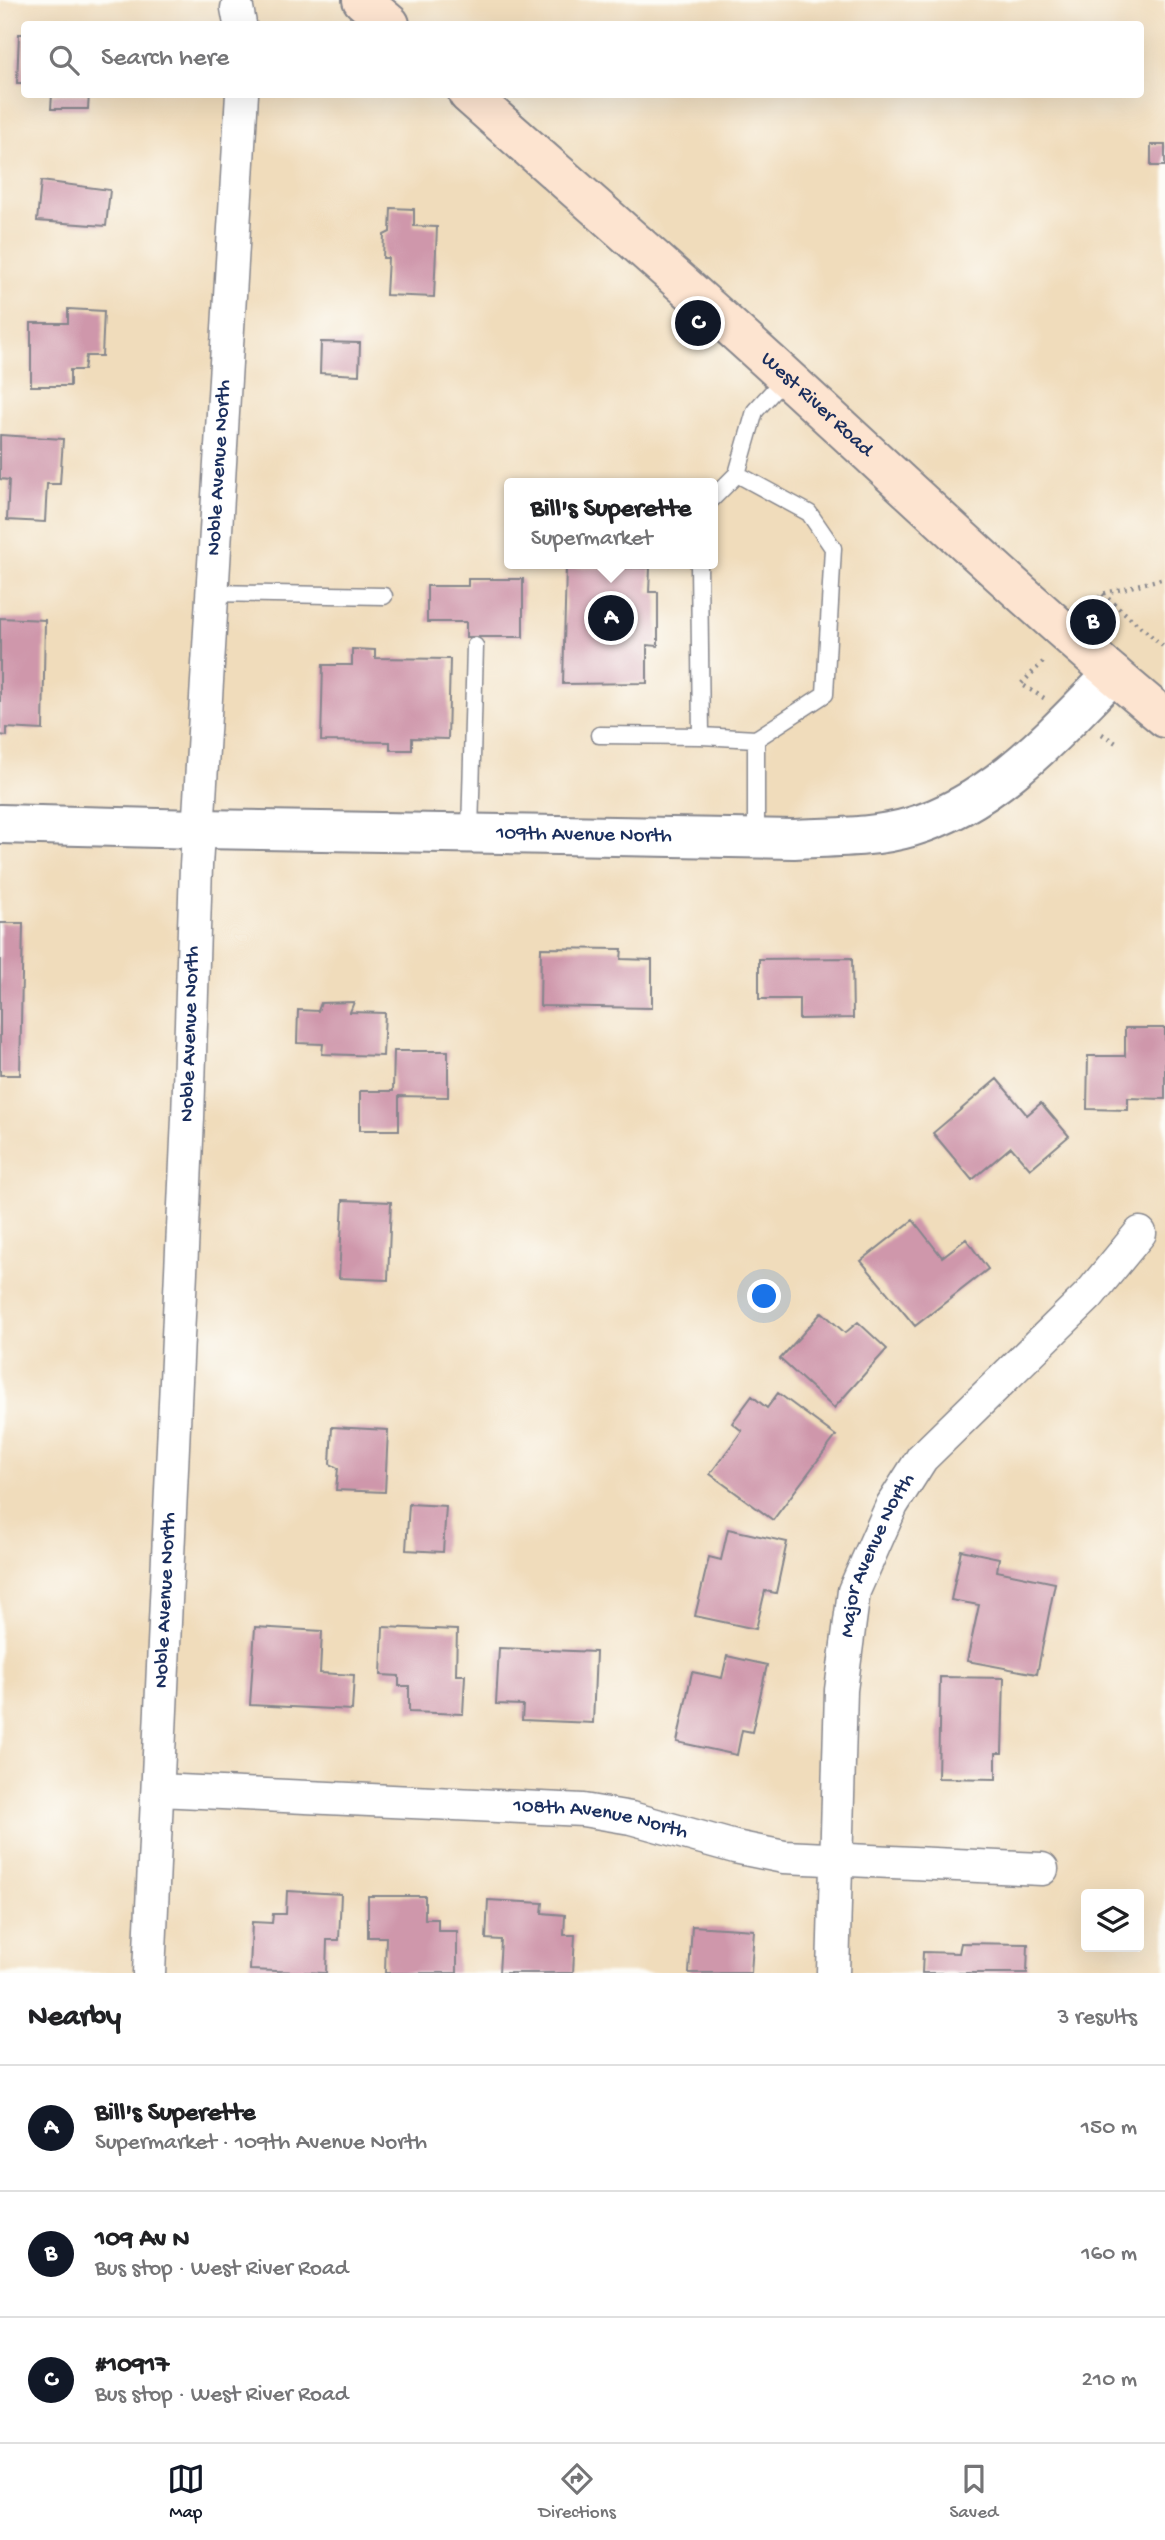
<!DOCTYPE html>
<meta charset="utf-8">
<style>
:root{--surface:#fff;--page:#f2f2f2;--text:#202124;--muted:#757577;--line:#e0e0e0;--accent:#111827}
body{margin:0;font-family:"Gochi Hand",sans-serif;background:var(--page);color:var(--text)}
.controls{position:absolute;right:21px;bottom:21px;display:grid;overflow:hidden;border-radius:7px;box-shadow:0 7px 28px #0002}
.controls button{width:63px;height:63px;display:grid;place-items:center;padding:0;border:0;border-bottom:2px solid var(--line);background:var(--surface);color:var(--text);font:35px sans-serif}
.you{position:absolute;left:765px;top:1297px;width:24px;height:24px;margin:-18px;border:5px solid #fff;border-radius:50%;background:#1a73e8;box-shadow:0 0 0 10px #1a73e833}
.badge{display:grid;place-items:center;width:46px;height:46px;border-radius:50%;background:var(--accent);color:#fff;font-size:23px;font-weight:700}
.pin{position:absolute;translate:-50% -50%;border:4px solid #fff;box-shadow:0 2px 7px #0006}
.popup{position:absolute;left:504px;top:478px;width:214px;height:91px;box-sizing:border-box;display:grid;place-content:center;border-radius:7px;background:var(--surface);filter:drop-shadow(0 2px 5px #0005);font-size:23px;white-space:nowrap;color:var(--muted)}
.popup b{font-size:26px;color:var(--text)}
.popup::after{content:'';position:absolute;left:50%;top:100%;margin-left:-14px;border:14px solid transparent;border-top-color:var(--surface)}
.list{margin:0;padding:0;list-style:none}
h2{display:flex;justify-content:space-between;align-items:center;height:91px;margin:0;padding:0 28px;font-size:30px}
h2 small{font-size:23px;font-weight:400;color:var(--muted)}
.list li{display:grid;grid-template-columns:46px 1fr auto;gap:21px;align-items:center;box-sizing:border-box;height:126px;padding:0 28px;border-top:2px solid var(--line)}
.list b{display:block;font-size:26px;white-space:nowrap}
.list p{margin:0;font-size:23px;white-space:nowrap;color:var(--muted)}
.list em{font-size:23px;font-style:normal;color:var(--muted)}
.icon{flex:none;width:38px;height:38px;fill:none;stroke:currentColor;stroke-width:2;stroke-linecap:round;stroke-linejoin:round}
.map{position:relative;flex:none;width:1165px;height:1973px;overflow:hidden}
.search{position:absolute;background:var(--surface);box-shadow:0 7px 28px #0002;left:21px;right:21px;top:21px;height:77px;display:flex;align-items:center;gap:18px;box-sizing:border-box;padding:0 24px;border-radius:7px;color:var(--muted);font-size:26px}
.sheet{height:469px;background:var(--surface)}
nav{display:flex;justify-content:space-around;align-items:center;box-sizing:border-box;height:98px;border-top:2px solid var(--line);background:var(--surface);font-size:19px;color:var(--muted)}
nav a{display:grid;justify-items:center;gap:4px}
nav .on{color:var(--accent)}
.map>svg:first-child{display:block}
.building{fill:#cf97ab}
.lines{fill:none;stroke-linecap:round;stroke-linejoin:round}
.service-casing{stroke:#86868c;stroke-width:19}
.minor-casing{stroke:#86868c;stroke-width:35}
.tertiary-casing{stroke:#86868c;stroke-width:42}
.secondary-casing{stroke:#86868c;stroke-width:42}
.path{stroke:#86868c;stroke-width:4.5;stroke-dasharray:2 5;stroke-linecap:butt}
.service{stroke:#fff;stroke-width:16}
.minor{stroke:#fff;stroke-width:32}
.tertiary{stroke:#fff;stroke-width:38}
.secondary{stroke:#fde4d0;stroke-width:38}
.labels{text-anchor:middle;dominant-baseline:central;stroke-width:7;stroke-linejoin:round;paint-order:stroke}
.street-label{font-size:21px;fill:#1b2f5e;stroke:#fdfcf7}
</style>
<div class="map">
<svg width="1165" height="1973" viewBox="0 0 1165 1973">
<rect width="100%" height="100%" fill="#fdfcf7"/>
<filter id="ink" filterUnits="userSpaceOnUse"><feTurbulence type="fractalNoise" baseFrequency=".0143" numOctaves="2"/><feDisplacementMap in="SourceGraphic" scale="14" xChannelSelector="R" yChannelSelector="G"/><feConvolveMatrix kernelMatrix="1 2 1 2 8 2 1 2 1" color-interpolation-filters="sRGB"/></filter>
<filter id="wash" filterUnits="userSpaceOnUse"><feTurbulence type="fractalNoise" baseFrequency=".00686" numOctaves="4" result="noise"/><feDisplacementMap in="SourceGraphic" scale="28" xChannelSelector="R" yChannelSelector="G"/><feGaussianBlur stdDeviation="1.57" result="paint"/><feColorMatrix in="noise" values="0 0 0 0 0 0 0 0 0 0 0 0 0 0 0 0 0 1.4 0 .05"/><feComposite in="paint" operator="in"/></filter>
<g filter="url(#wash)">
<rect width="100%" height="100%" fill="#f0dcbb"/>
<g id="blocks">
<path class="building" d="M19,34H24V83H17Z
M52,94H89L88,109H51Z
M1151,145H1165V166H1151Z
M41,181L110,190L106,226L37,221Z
M391,208L414,209V226L437,227L434,297L386,295L388,258H383L384,235L390,232Z
M68,309L104,311L102,356H86L84,370H70V386H31V323H68Z
M321,342L360,343L359,375L320,373Z
M0,435L63,439L60,484H47L45,522L7,520L9,480L0,479Z
M566,567L650,568L649,592H658V646L647,645V683L563,684Z
M468,579H523V637H466V622H427V586H468Z
M0,618L45,620L43,730L7,728V736L0,735Z
M352,649L375,650V658L450,659L448,739L412,738V750H390V742L321,741L323,665H352Z
M0,923H23L20,1075H0Z
M541,948L622,949L621,959L652,960V1008L540,1006Z
M852,958L853,1018L799,1019V999H759V959Z
M354,1002L350,1012L385,1013L383,1056L322,1054L323,1044L297,1043L298,1010L318,1011L321,1003Z
M1125,1028H1165V1099L1128,1098V1110L1087,1109L1088,1056H1125Z
M394,1051H448V1097L399,1096V1130H360V1091H393Z
M997,1079L1027,1115L1041,1103L1069,1136L1030,1169L1011,1147L972,1180L933,1133Z
M343,1200L391,1202L388,1280L339,1278Z
M913,1220L942,1257L966,1239L988,1269L915,1326L861,1261Z
M822,1312L845,1333L858,1322L887,1349L834,1408L780,1359Z
M778,1393L836,1436L773,1520L710,1474L742,1431L732,1423L752,1396L767,1408Z
M332,1427L388,1430L385,1492L336,1490L338,1468L330,1464Z
M409,1504L446,1506L443,1552L406,1550Z
M728,1529L787,1542L776,1593L765,1591L756,1629L695,1616L709,1557L721,1560Z
M961,1550L999,1558L997,1571L1055,1583L1037,1674L967,1661L979,1605L951,1600Z
M255,1627L322,1631L320,1673L354,1675L352,1710L250,1705Z
M383,1627L457,1630L456,1675H465L463,1714L409,1712V1686H399V1676L381,1675Z
M499,1648L596,1652L593,1723L522,1720L523,1705L496,1704Z
M727,1656L767,1665L752,1732L742,1730L737,1755L677,1742L692,1672L722,1678Z
M940,1677L1004,1678L1002,1753H996V1779L938,1778Z
M287,1891L341,1894L339,1940H327L326,1973L250,1970L252,1922L272,1923L273,1914H286Z
M368,1896H425V1919H438V1931H457V1973H385L386,1937H368Z
M488,1900L543,1903L542,1913L565,1915L564,1935H575L573,1973H499L501,1940L486,1939Z
M692,1926L754,1930L751,1973H689Z
M961,1943L1028,1944L1027,1973H922L923,1952L959,1953Z"/>
</g>
</g>
<g filter="url(#ink)">
<use href="#blocks" fill-opacity="0" stroke="#86868c" stroke-width="2"/>
<g class="lines">
<defs>
<path id="service" d="M712,499L737,474
M699,564L701,736L756,739
M211,593L384,596
M599,735L701,736
M470,833L475,646
M756,838V739L825,694L833,548L809,513L737,474L755,411L786,377"/>
<g id="minor">
<path d="M237,8L240,24"/>
<path id="s1" d="M158,1790L583,1810L631,1818L735,1847L784,1857L1042,1869"/>
<path id="s2" d="M149,1973L188,1118L196,866L242,94"/>
<path id="s3" d="M833,1973L841,1690L854,1591L892,1505L922,1458L1089,1295L1140,1233"/>
</g>
<g id="tertiary">
<path id="s4" d="M0,824L198,829L794,839C833,837 874,838 911,827C994,803 1054,734 1113,674"/>
</g>
<g id="secondary">
<path d="M362,0L390,24"/>
<path id="s5" d="M468,94C575,189 683,283 788,379C913,493 1035,610 1165,718"/>
</g>
</defs>
<use href="#service" class="service-casing"/>
<use href="#minor" class="minor-casing"/>
<use href="#tertiary" class="tertiary-casing"/>
<use href="#secondary" class="secondary-casing"/>
<path class="path" d="M1103,594L1165,648
M1091,609L1102,594L1165,578
M1044,698L1021,684L1045,660
M1102,734L1116,743"/>
<use href="#service" class="service"/>
<use href="#minor" class="minor"/>
<use href="#tertiary" class="tertiary"/>
<use href="#secondary" class="secondary"/>
</g>
</g>
<g class="labels">
<g class="street-label">
<text stroke="none"><textPath href="#s5" startOffset="467">West River Road</textPath></text>
<text stroke="none"><textPath href="#s2" startOffset="1507">Noble Avenue North</textPath></text>
<text stroke="none"><textPath href="#s4" startOffset="584">109th Avenue North</textPath></text>
<text stroke="none"><textPath href="#s2" startOffset="940">Noble Avenue North</textPath></text>
<text stroke="none"><textPath href="#s3" startOffset="424">Major Avenue North</textPath></text>
<text stroke="none"><textPath href="#s2" startOffset="373">Noble Avenue North</textPath></text>
<text stroke="none"><textPath href="#s1" startOffset="444">108th Avenue North</textPath></text>
</g>
</g>
</svg>
<div class="controls">
<button><svg class="icon" aria-label="layers" viewBox="0 0 24 24"><path d="M12 4l9 5-9 5-9-5zM3 14l9 5 9-5"/></svg></button>
</div>
<div class="you"></div>
<div class="pin badge" style="left:611px;top:618px">A</div>
<div class="popup"><b>Bill's Superette</b>Supermarket</div>
<div class="pin badge" style="left:1093px;top:622px">B</div>
<div class="pin badge" style="left:698px;top:323px">C</div>
<div class="search"><svg class="icon" aria-label="search" viewBox="0 0 24 24"><circle cx="10" cy="10" r="6"/><path d="M15 15l6 6"/></svg>Search here</div>
</div>
<section class="sheet">
<h2>Nearby<small>3 results</small></h2>
<ul class="list">
<li><span class="badge">A</span><div><b>Bill's Superette</b><p>Supermarket · 109th Avenue North</p></div><em>150 m</em></li>
<li><span class="badge">B</span><div><b>109 Av N</b><p>Bus stop · West River Road</p></div><em>160 m</em></li>
<li><span class="badge">C</span><div><b>#10917</b><p>Bus stop · West River Road</p></div><em>210 m</em></li>
</ul>
</section>
<nav>
<a class="on"><svg class="icon" aria-label="map" viewBox="0 0 24 24"><path d="M3 6l6-2 6 2 6-2v14l-6 2-6-2-6 2zM9 4v14M15 6v14"/></svg>Map</a>
<a><svg class="icon" aria-label="directions" viewBox="0 0 24 24"><path d="M12 3l9 9-9 9-9-9zM9 14v-3h6M13 9l2 2-2 2"/></svg>Directions</a>
<a><svg class="icon" aria-label="saved" viewBox="0 0 24 24"><path d="M7 4h10v16l-5-4-5 4z"/></svg>Saved</a>
</nav>
